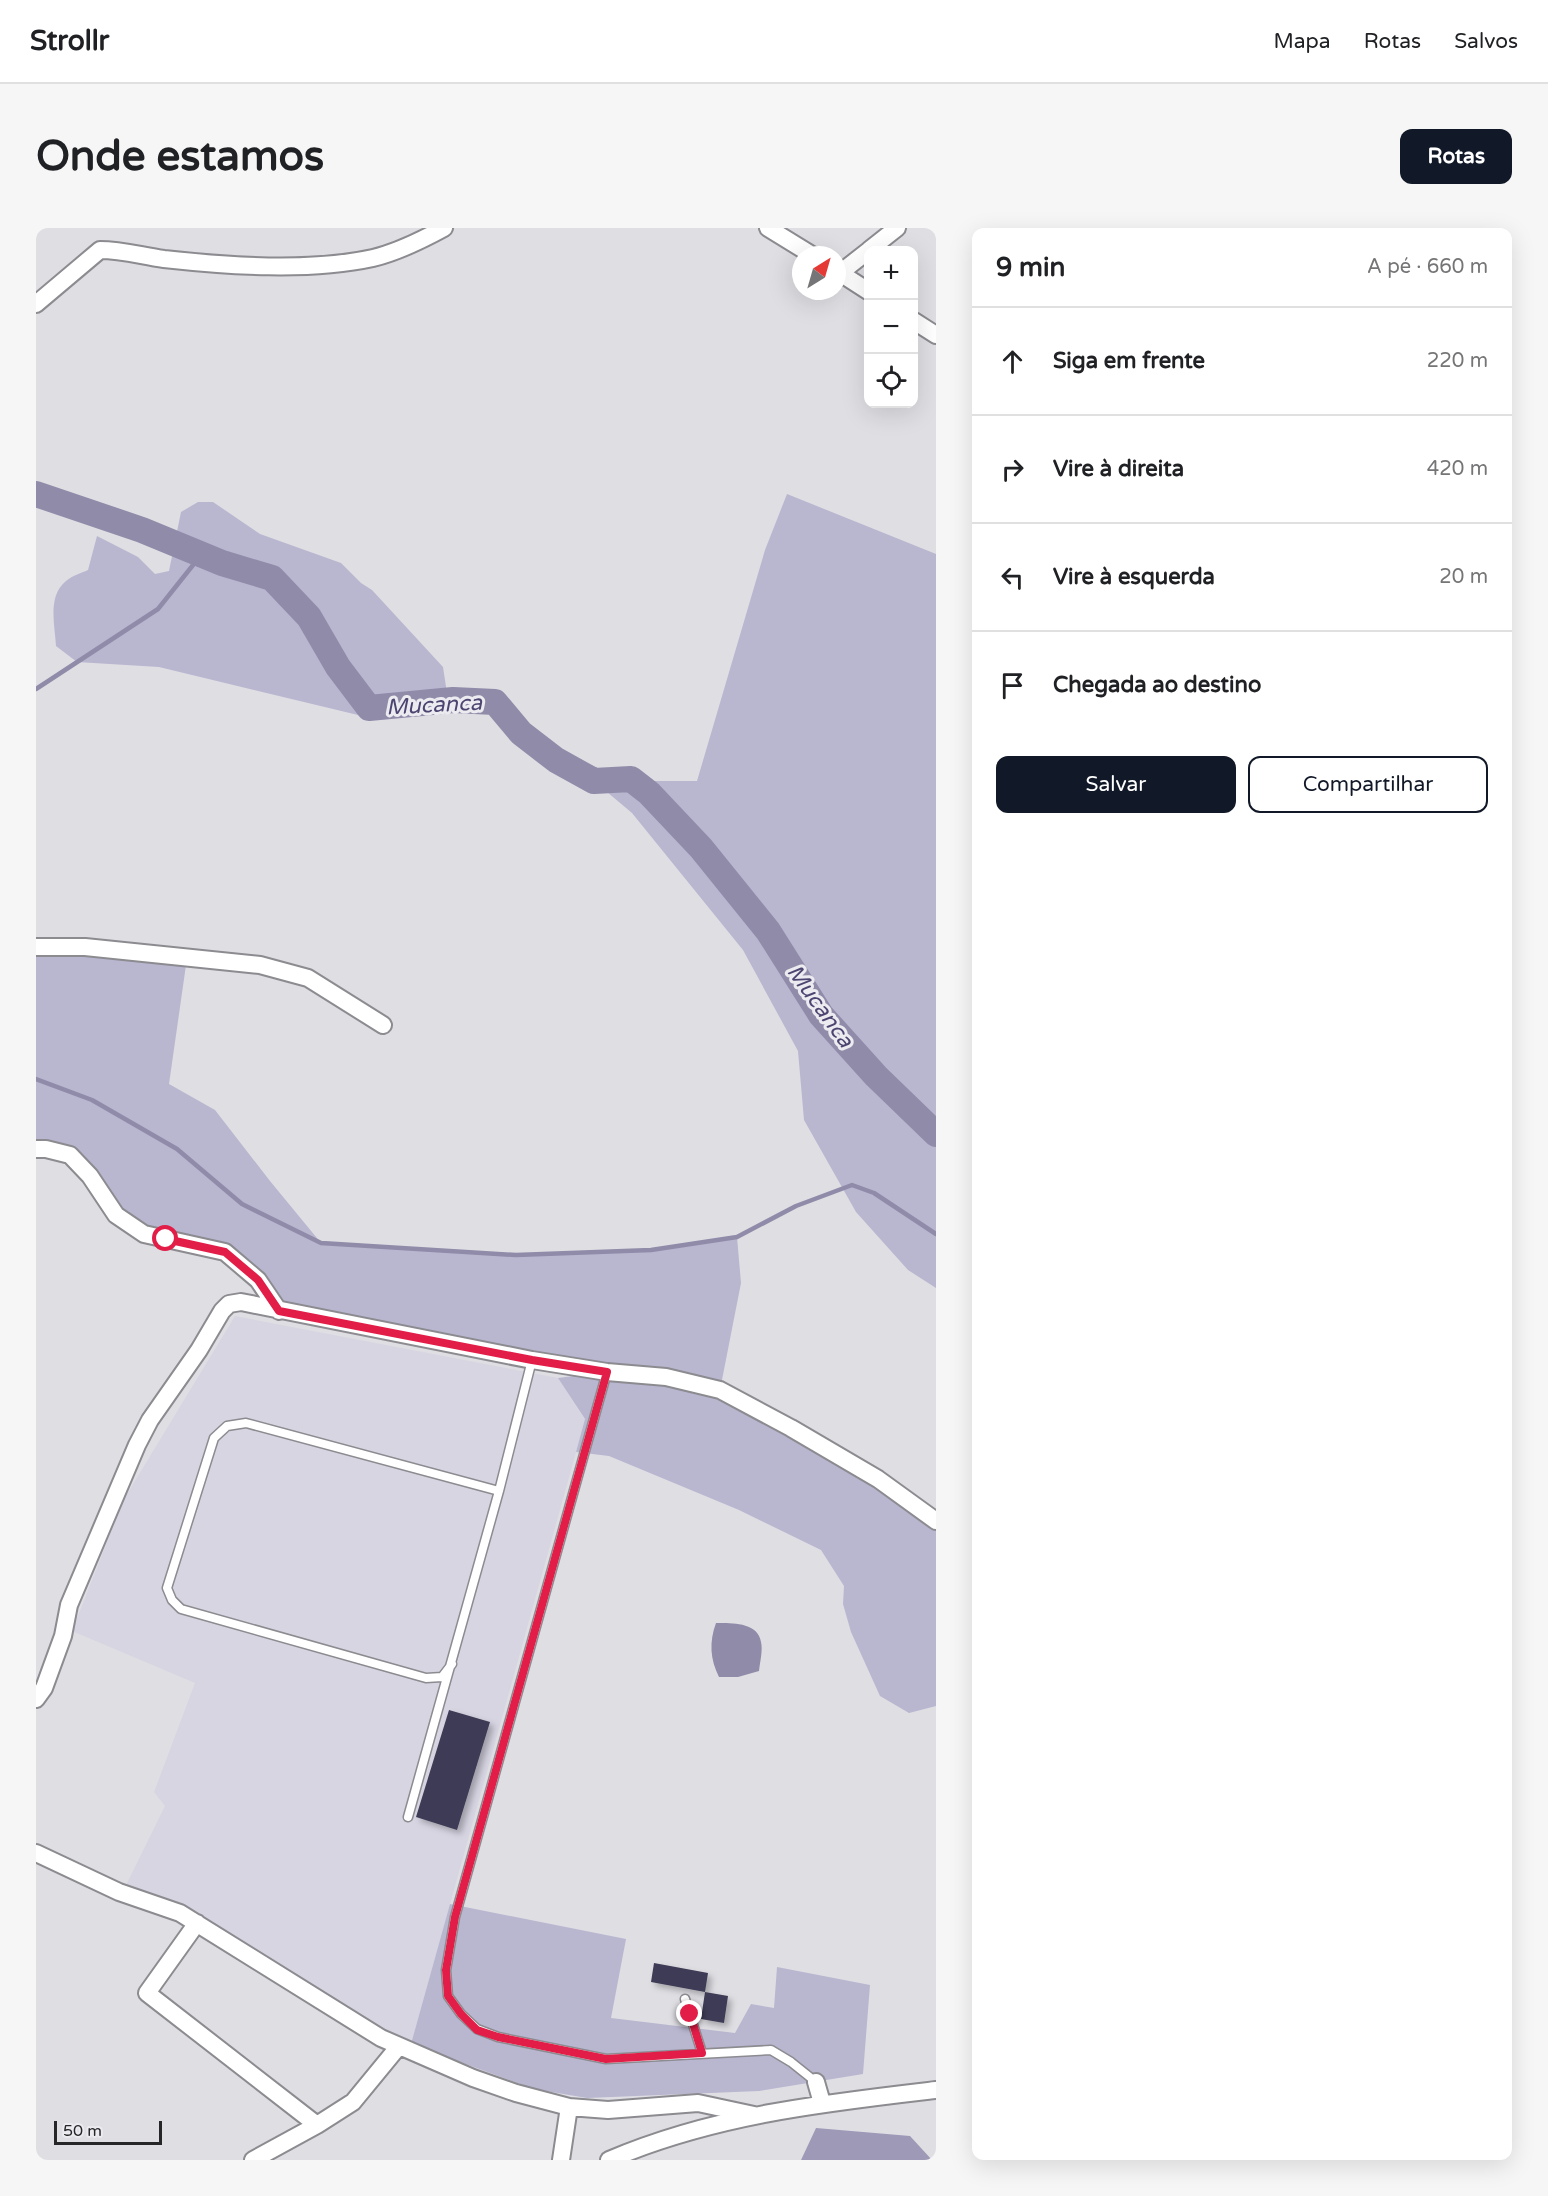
<!DOCTYPE html>
<html lang="pt">
<meta charset="utf-8">
<style>
:root{--surface:#fff;--page:#f6f6f6;--text:#202124;--muted:#757577;--line:#e0e0e0;--accent:#111827}
body{margin:0;font-family:"Varela Round",sans-serif;background:var(--page);color:var(--text)}
.controls{position:absolute;right:18px;top:18px;display:grid;overflow:hidden;border-radius:12px;box-shadow:0 6px 24px #0002}
.controls button{width:54px;height:54px;display:grid;place-items:center;padding:0;border:0;border-bottom:2px solid var(--line);background:var(--surface);color:var(--text);font:30px sans-serif}
.compass{position:absolute;left:756px;top:18px;width:54px;height:54px;border-radius:50%;background:var(--surface);box-shadow:0 6px 24px #0002;rotate:37deg}
.scale{position:absolute;left:18px;bottom:15px;width:108px;box-sizing:border-box;padding-left:6px;border:3px solid #262628;border-top:0;font-size:16px;line-height:21px;white-space:nowrap;color:#262628;-webkit-text-stroke:4px #ecebf0;paint-order:stroke}
.stop{position:absolute;width:18px;height:18px;margin:-14px;border:4px solid #e11d48;border-radius:50%;background:#fff}
.stop.end{background:#e11d48;border-color:#fff;box-shadow:0 2px 6px #0008}
.list{margin:0;padding:0;list-style:none}
h2{display:flex;justify-content:space-between;align-items:center;height:78px;margin:0;padding:0 24px;font-size:26px}
h2 small{font-size:20px;font-weight:400;color:var(--muted)}
.list li{display:grid;grid-template-columns:39px 1fr auto;gap:18px;align-items:center;box-sizing:border-box;height:108px;padding:0 24px;border-top:2px solid var(--line)}
.list b{display:block;font-size:22px;white-space:nowrap}
.list em{font-size:20px;font-style:normal;color:var(--muted)}
.actions{display:flex;gap:12px;padding:18px 24px}
.actions a{flex:1;padding:14px 0;border:2px solid var(--accent);border-radius:12px;text-align:center;font-size:21px;color:var(--accent)}
.actions .main{background:var(--accent);color:#fff}
.icon{flex:none;width:33px;height:33px;fill:none;stroke:currentColor;stroke-width:2;stroke-linecap:round;stroke-linejoin:round}
.map{position:relative;flex:none;width:900px;height:1932px;overflow:hidden;border-radius:12px}
header{display:flex;align-items:center;gap:36px;box-sizing:border-box;height:84px;padding:0 30px;background:var(--surface);border-bottom:2px solid var(--line)}
header strong{font-size:28px}
nav{display:flex;gap:33px;margin-inline-start:auto;font-size:21px}
.intro{display:flex;align-items:center;justify-content:space-between;box-sizing:border-box;height:144px;padding:0 36px}
h1{margin:0;font-size:42px}
.button{padding:15px 27px;border-radius:12px;background:var(--accent);color:#fff;font-size:21px;font-weight:700}
main{display:flex;gap:36px;padding:0 36px}
aside{flex:1;background:var(--surface);border-radius:12px;box-shadow:0 6px 24px #0002}
.map>svg:first-child{display:block}
.built{fill:#d7d5e2}
.green{fill:#b9b6d0}
.forest{fill:#9d99b7}
.water{fill:#8f8ba9}
.lines{fill:none;stroke-linecap:round;stroke-linejoin:round}
.stream{stroke:#8f8ba9;stroke-width:4.5}
.river{stroke:#8f8ba9;stroke-width:26}
.building{fill:#3e3b54;filter:url(#shadow)}
.lane-casing{stroke:#8b8b90;stroke-width:11}
.street-casing{stroke:#8b8b90;stroke-width:20}
.lane{stroke:#fff;stroke-width:8}
.street{stroke:#fff;stroke-width:16}
.route{stroke:#e11d48;stroke-width:8}
.labels{text-anchor:middle;dominant-baseline:central;stroke-width:6;stroke-linejoin:round;paint-order:stroke}
.water-label{font-size:22px;font-style:italic;fill:#4c4571;stroke:#ecebf0}
</style>
<header>
<strong>Strollr</strong>
<nav><a>Mapa</a><a>Rotas</a><a>Salvos</a></nav>
</header>
<div class="intro"><h1>Onde estamos</h1><a class="button">Rotas</a></div>
<main>
<div class="map">
<svg width="900" height="1932" viewBox="0 0 900 1932">
<defs>
<filter id="shadow"><feDropShadow dx="4" dy="4" stdDeviation="3" flood-color="#0004"/></filter>
</defs>
<rect width="100%" height="100%" fill="#dfdee3"/>
<path class="built" d="M199,1088L522,1150L549,1192L375,1816L148,1679L89,1659L129,1578L118,1564L159,1455L36,1403L88,1271Z"/>
<path class="green" d="M751,266L900,326V1060L872,1042L820,984L768,892L762,823L707,722L596,585L558,553H661L729,322Z
M162,274H177L224,306L305,335L325,355L336,362L407,439L412,472L322,487L123,439L41,434L20,418C19,398 11,368 30,353C36,348 45,345 52,342L61,308L102,329L119,346L133,343L145,284Z
M0,719L151,730L133,856L179,882L234,953L285,1015L480,1027L615,1022L701,1009L705,1055L684,1162L900,1293V1478L873,1485L844,1468L815,1404L807,1376L808,1358L785,1322L703,1282L573,1228L540,1224L549,1191L522,1150L568,1144L243,1083L189,1024L108,1006L34,927L0,921Z
M414,1676L590,1711L575,1790L699,1805L715,1776L738,1780L741,1739L834,1757L827,1846L723,1863L551,1870L498,1861L375,1816Z"/>
<path class="forest" d="M780,1900L874,1908L896,1932H765Z"/>
<path class="water" d="M680,1395C695,1395 722,1394 725,1414C727,1422 724,1434 723,1443L702,1449H683C674,1431 673,1414 680,1395Z"/>
<g class="lines">
<path class="stream" d="M0,461L122,381L165,327
M0,851L56,872L141,921L206,976L285,1015L480,1027L615,1022L701,1009L760,978L816,957L838,965L900,1006"/>
<path class="river" d="M0,266L106,302L186,335L236,350L273,389L302,439L333,480L417,472L459,474L485,505L520,532L558,553L595,551L613,565L665,620L732,703L785,787L840,848L900,906"/>
</g>
<path class="building" d="M413,1482L454,1494L421,1602L380,1589Z
M618,1735L672,1745L669,1764L615,1754Z
M669,1764L692,1768L688,1795L665,1791Z"/>
<g class="lines">
<defs>
<path id="lane" d="M571,1144L419,1689L410,1742L412,1768L425,1786L441,1801L462,1809L570,1831L735,1822L755,1834L780,1854
M416,1436L406,1449L390,1450L145,1381L136,1372L131,1360L178,1210L191,1198L210,1195L463,1263
M372,1589L463,1263L496,1132
M649,1771L666,1825"/>
<path id="street" d="M732,0L776,27
M833,22L861,0
M801,43L832,63
M804,45L832,23
M0,76L64,22C86,22 106,28 128,31C192,38 273,44 337,30C362,24 386,12 408,0
M878,93L900,107
M0,719H49L224,737L272,750L347,797
M0,921H10L34,927L54,948L80,987L108,1006L189,1024L222,1052L243,1083
M0,1471L8,1460L27,1408L33,1377L101,1217L114,1192L163,1122L186,1083L193,1076L205,1074L496,1132L571,1144L630,1149L684,1162L755,1200L842,1251L900,1293
M0,1625L83,1664L144,1685L345,1810L437,1850L480,1865L533,1879L572,1882L662,1875L718,1887
M161,1695L111,1765L281,1897L317,1874L363,1818
M780,1854L786,1875
M217,1932L281,1897
M525,1932L533,1879
M573,1932C678,1887 788,1875 900,1862"/>
</defs>
<use href="#lane" class="lane-casing"/>
<use href="#street" class="street-casing"/>
<use href="#lane" class="lane"/>
<use href="#street" class="street"/>
</g>
<g class="lines">
<path class="route" d="M130,1011L189,1024L222,1052L243,1083L496,1132L571,1144L419,1689L410,1742L412,1768L425,1786L441,1802L462,1809L570,1831L666,1825L654,1786"/>
</g>
<g class="labels">
<g class="water-label">
<text transform="translate(398 477) rotate(-3)">Mucanca</text>
<text transform="translate(784 778) rotate(54)">Mucanca</text>
</g>
</g>
</svg>
<div class="controls">
<button>+</button>
<button>−</button>
<button><svg class="icon" aria-label="locate" viewBox="0 0 24 24"><circle cx="12" cy="12" r="6"/><path d="M12 2v4M12 18v4M2 12h4M18 12h4"/></svg></button>
</div>
<svg class="compass" viewBox="-18 -18 36 36"><path d="M0-13l5 13h-10z" fill="#e53935"/><path d="M0 13l5-13h-10z" fill="#757577"/></svg>
<div class="scale">50 m</div>
<div class="stop" style="left:130px;top:1011px"></div>
<div class="stop end" style="left:654px;top:1786px"></div>
</div>
<aside>
<h2>9 min<small>A pé · 660 m</small></h2>
<ul class="list">
<li><svg class="icon" aria-label="ahead" viewBox="0 0 24 24"><path d="M12 20V5M6 11l6-6 6 6"/></svg><div><b>Siga em frente</b></div><em>220 m</em></li>
<li><svg class="icon" aria-label="right" viewBox="0 0 24 24"><path d="M7 20v-9h11M14 6l5 5-5 5"/></svg><div><b>Vire à direita</b></div><em>420 m</em></li>
<li><svg class="icon" aria-label="left" viewBox="0 0 24 24"><path d="M17 20v-9H6M10 6l-5 5 5 5"/></svg><div><b>Vire à esquerda</b></div><em>20 m</em></li>
<li><svg class="icon" aria-label="arrive" viewBox="0 0 24 24"><path d="M6 21V4h12l-3 4 3 4H6"/></svg><div><b>Chegada ao destino</b></div></li>
</ul>
<div class="actions"><a class="main">Salvar</a><a>Compartilhar</a></div>
</aside>
</main>
